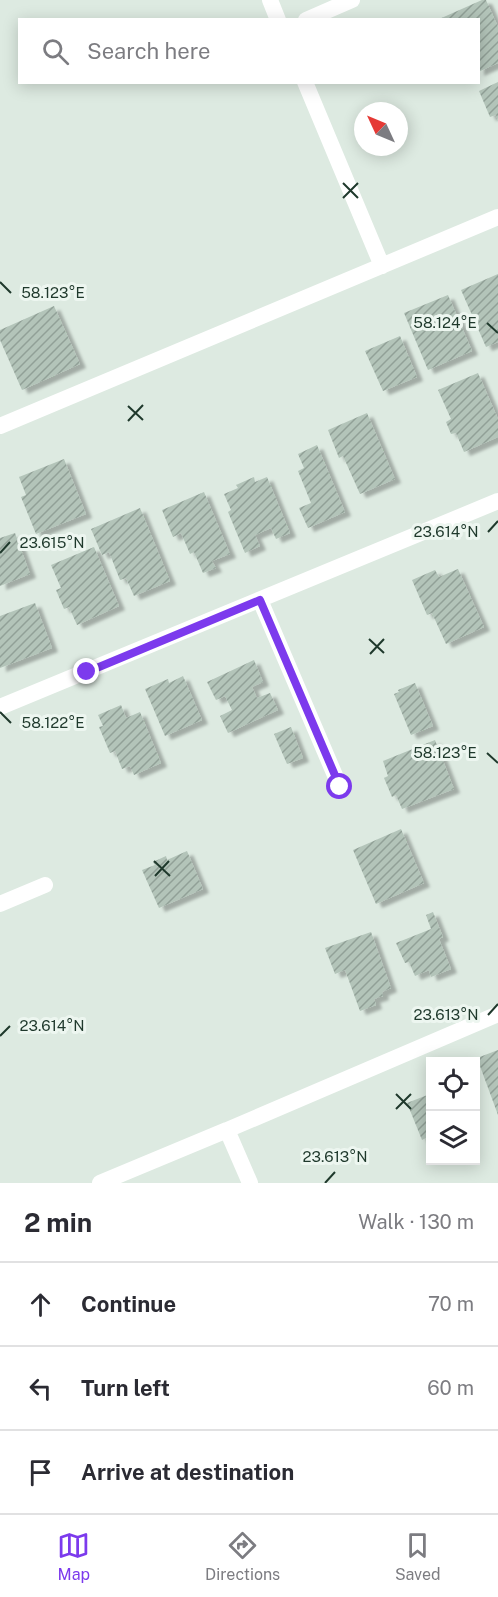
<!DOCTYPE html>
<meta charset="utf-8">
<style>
:root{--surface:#fff;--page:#f2f2f3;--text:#2b2b33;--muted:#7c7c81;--line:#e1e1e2;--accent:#7c3aed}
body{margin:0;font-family:"Public Sans",sans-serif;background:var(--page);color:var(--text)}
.controls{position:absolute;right:18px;bottom:18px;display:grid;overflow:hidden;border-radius:0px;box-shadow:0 3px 15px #0003}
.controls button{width:54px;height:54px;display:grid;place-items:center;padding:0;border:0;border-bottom:2px solid var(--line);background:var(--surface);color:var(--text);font:30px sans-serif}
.compass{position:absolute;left:354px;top:102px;width:54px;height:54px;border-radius:50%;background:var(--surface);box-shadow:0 3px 15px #0003;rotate:314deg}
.stop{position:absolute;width:18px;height:18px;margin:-14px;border:4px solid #7c3aed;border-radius:50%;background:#fff}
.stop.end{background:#7c3aed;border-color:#fff;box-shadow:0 2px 6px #0008}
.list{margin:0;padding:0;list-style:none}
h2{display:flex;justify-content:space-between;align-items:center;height:78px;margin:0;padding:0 24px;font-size:26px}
h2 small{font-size:20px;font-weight:400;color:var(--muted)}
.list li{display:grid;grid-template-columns:39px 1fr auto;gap:18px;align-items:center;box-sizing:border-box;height:84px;padding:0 24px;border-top:2px solid var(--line)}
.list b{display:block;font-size:22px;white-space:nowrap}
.list em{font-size:20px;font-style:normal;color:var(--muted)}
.icon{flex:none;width:33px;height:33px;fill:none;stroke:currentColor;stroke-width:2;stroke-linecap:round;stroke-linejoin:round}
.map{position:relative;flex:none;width:498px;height:1183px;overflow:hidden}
.search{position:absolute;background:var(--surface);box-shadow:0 3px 15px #0003;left:18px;right:18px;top:18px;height:66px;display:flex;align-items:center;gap:15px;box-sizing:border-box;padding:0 21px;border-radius:0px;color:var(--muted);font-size:22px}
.sheet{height:330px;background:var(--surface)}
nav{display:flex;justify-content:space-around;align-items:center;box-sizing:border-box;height:84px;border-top:2px solid var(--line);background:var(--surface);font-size:16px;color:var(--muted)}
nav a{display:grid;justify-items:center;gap:3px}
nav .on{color:var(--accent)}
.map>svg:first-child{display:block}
.building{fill:url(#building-hatch);filter:url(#shadow)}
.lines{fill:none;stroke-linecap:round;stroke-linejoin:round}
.minor{stroke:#fff;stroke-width:16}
.route{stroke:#7c3aed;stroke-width:8}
.ticks{fill:none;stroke:#1f392c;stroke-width:2}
.ticks-label{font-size:15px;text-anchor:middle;fill:#1f392c;stroke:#edf6f0;stroke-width:6;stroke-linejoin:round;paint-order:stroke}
</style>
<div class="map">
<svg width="498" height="1183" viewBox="0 0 498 1183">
<defs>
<pattern id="building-hatch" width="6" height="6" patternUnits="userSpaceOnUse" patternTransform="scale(1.5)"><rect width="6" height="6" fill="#b3c4b9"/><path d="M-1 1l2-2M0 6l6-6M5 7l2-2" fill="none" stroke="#91a097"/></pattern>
<filter id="shadow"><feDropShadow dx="6" dy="4" stdDeviation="1.5" flood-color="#0004"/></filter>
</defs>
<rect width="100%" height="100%" fill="#ddeae1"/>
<path class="building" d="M482,0H486L498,27V63L478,72V20H437Z
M498,82V120L496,115L490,117L479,91Z
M498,274V342L486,347L461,290Z
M448,295L472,351L428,370L404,313Z
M54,306L80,364L22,390L0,340V330Z
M400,336L417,377L383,391L365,351Z
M478,373L498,419V437L464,452L456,433L451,434L446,422L451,419L438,390Z
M367,413L395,479L360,494L343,456L339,458L328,430Z
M317,445L345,512L308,528L299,508L311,503L298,471L304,468L298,454Z
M64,459L86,514L36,534L21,497L26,495L19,477Z
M254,477L255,482L267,477L290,533L276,539L271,528L255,535L260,546L245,553L228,512L231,510L224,494L238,488L236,485Z
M204,492L230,554L212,561L216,568L203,573L194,552L190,554L181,533L173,537L162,510Z
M140,508L170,581L134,596L126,578L120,580L109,552L102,555L91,529Z
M15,533L30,574L0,586V538Z
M94,547L119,606L77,625L69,607L64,609L56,590L61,588L51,565Z
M458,569L484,627L446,644L432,613L427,615L412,580L435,570L439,577Z
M35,603L52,648L0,668V616Z
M254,660L263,682L252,687L257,698L270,693L278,710L228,733L220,716L232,710L225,696L216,700L207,682Z
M183,676L202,720L165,736L145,689L168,679L169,683Z
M415,683L433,726L411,735L394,694L399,692L398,690Z
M121,705L126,718L140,712L161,763L134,775L130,766L122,769L115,751L110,753L99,727L103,726L98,715Z
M291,727L303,758L287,764L274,734Z
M435,740L454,789L402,809L396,795L392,797L384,778L388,776L383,761Z
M401,829L424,883L376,904L353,850Z
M187,851L203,889L159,908L142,870L155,865L153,862L166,856L167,860Z
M433,912L443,937L439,939L451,969L431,977L429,970L415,976L409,962L405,963L396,943L431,929L426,915Z
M371,932L391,988L382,992L383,996L374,999L376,1005L360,1011L345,970L335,974L325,948Z
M498,1050V1115L477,1058Z
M430,1094V1136L422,1140L407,1103Z"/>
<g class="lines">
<path class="minor" d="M270,0L278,20
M306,20L352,0
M305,82L382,266
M0,426L498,217
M260,600L340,787
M0,707L498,501
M0,904L45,885
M227,1130L498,1014
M100,1183L227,1130L250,1183"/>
</g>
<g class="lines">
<path class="route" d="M87,672L260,600L340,787"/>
</g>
<path class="ticks" d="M343,183L358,198M343,198L358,183M0,282L11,293M487,323L498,333M128,406L143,420M128,421L143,405M488,532L498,521M0,553L10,542M369,639L384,653M370,654L384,639M0,712L11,723M487,753L498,763M154,861L170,876M155,876L169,861M488,1015L498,1004M0,1036L10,1026M396,1094L411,1109M396,1109L411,1094M325,1183L335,1172"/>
<g class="ticks-label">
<text x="53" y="298">58.123°E</text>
<text x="445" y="328">58.124°E</text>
<text x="446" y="537">23.614°N</text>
<text x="52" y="548">23.615°N</text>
<text x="53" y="728">58.122°E</text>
<text x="445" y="758">58.123°E</text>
<text x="446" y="1020">23.613°N</text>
<text x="52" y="1031">23.614°N</text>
<text x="335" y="1162">23.613°N</text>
</g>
</svg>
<div class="controls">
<button><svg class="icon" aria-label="locate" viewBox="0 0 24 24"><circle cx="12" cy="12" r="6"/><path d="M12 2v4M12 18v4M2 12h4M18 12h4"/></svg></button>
<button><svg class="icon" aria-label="layers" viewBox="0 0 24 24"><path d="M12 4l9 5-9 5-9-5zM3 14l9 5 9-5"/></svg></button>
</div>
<svg class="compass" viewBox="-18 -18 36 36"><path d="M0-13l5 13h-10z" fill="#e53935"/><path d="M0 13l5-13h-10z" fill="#7c7c81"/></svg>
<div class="stop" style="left:340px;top:787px"></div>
<div class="stop end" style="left:87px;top:672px"></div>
<div class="search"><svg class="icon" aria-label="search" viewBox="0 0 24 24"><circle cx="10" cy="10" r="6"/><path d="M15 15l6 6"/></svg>Search here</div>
</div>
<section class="sheet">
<h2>2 min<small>Walk · 130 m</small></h2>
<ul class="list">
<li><svg class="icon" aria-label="ahead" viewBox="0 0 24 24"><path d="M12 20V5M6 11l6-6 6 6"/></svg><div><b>Continue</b></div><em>70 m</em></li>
<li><svg class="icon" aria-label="left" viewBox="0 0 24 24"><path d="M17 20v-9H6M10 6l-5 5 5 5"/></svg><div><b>Turn left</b></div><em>60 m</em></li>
<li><svg class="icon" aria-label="arrive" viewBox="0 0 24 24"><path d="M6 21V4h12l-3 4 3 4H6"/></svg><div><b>Arrive at destination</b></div></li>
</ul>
</section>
<nav>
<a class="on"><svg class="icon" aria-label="map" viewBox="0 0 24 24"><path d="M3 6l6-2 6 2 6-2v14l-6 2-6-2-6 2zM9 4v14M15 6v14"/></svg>Map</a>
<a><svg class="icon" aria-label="directions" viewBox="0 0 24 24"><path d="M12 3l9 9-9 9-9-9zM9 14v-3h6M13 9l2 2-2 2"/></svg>Directions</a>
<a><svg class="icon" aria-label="saved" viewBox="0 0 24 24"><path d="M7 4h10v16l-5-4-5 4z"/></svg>Saved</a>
</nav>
